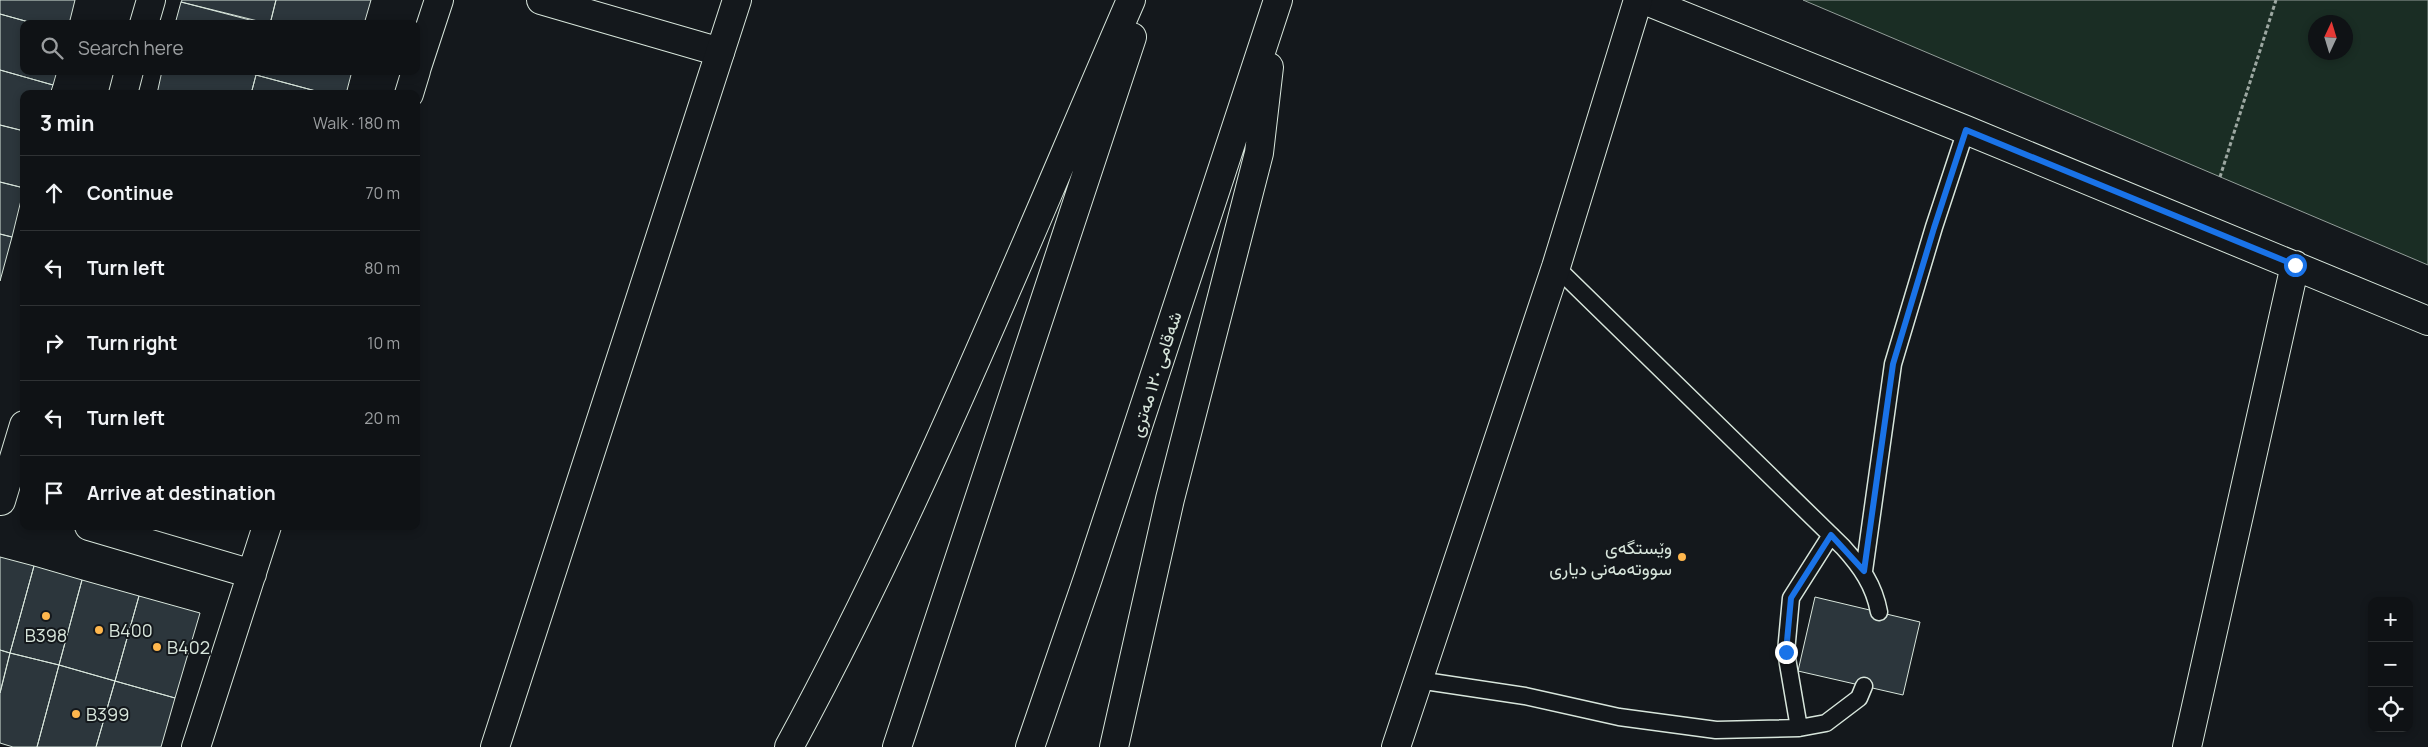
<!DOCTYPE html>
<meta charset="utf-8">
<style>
:root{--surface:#0f1215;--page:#181b1e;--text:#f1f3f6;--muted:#9b9ea0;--line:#2f3234}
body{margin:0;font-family:Manrope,Vazirmatn,sans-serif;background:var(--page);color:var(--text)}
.controls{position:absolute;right:15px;bottom:15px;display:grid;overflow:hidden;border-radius:10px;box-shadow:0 2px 8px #0003}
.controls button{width:45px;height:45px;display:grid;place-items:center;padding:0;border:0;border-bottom:1px solid var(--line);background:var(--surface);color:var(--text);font:25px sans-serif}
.compass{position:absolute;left:2308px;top:15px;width:45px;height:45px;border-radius:50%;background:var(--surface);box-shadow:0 2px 8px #0003;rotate:4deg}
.stop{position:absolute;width:15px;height:15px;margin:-11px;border:4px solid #1a73e8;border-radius:50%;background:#fff}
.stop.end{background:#1a73e8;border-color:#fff;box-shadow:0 1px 5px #0008}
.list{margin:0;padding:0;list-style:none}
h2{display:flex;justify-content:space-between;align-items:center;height:65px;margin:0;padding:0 20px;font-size:21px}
h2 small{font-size:16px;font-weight:400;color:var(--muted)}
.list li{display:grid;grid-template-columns:32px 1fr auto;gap:15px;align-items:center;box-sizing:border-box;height:75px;padding:0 20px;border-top:1px solid var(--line)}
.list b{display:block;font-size:19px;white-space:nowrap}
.list em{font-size:16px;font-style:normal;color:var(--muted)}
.icon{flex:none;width:28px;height:28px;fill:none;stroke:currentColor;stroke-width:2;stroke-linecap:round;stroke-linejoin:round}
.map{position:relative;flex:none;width:2428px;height:747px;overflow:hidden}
.search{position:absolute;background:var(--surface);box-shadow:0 2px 8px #0003;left:20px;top:20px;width:400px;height:55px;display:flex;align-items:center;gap:12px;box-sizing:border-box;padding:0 18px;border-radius:10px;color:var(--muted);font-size:19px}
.panel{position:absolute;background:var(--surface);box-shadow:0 2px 8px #0003;left:20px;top:90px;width:400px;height:440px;border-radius:10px}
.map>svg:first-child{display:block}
.green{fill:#1a2d24;stroke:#939e99;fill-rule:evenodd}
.building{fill:#2c363c;stroke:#d8e6dc}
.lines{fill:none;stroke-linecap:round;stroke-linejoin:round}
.service-casing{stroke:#d8e6dc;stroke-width:19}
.minor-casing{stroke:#d8e6dc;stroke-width:30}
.tertiary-casing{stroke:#d8e6dc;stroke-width:30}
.motorway-casing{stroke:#d8e6dc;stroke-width:30}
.path{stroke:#9da8a2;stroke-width:3;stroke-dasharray:4 2.5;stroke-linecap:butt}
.service{stroke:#14181c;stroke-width:16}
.minor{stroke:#14181c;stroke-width:28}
.tertiary{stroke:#14181c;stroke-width:28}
.motorway{stroke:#14181c;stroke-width:28}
.route{stroke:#1a73e8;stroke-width:6}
.poi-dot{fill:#ffb74d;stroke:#14181c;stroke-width:2}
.labels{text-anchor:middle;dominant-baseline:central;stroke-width:4;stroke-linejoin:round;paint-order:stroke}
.street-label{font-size:18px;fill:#d8e6dc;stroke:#14181c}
.poi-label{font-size:18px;fill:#d8e6dc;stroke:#14181c;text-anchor:start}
</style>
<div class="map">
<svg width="2428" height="747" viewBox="0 0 2428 747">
<rect width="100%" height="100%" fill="#14181c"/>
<path class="green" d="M1803,0H2428V265ZM2316,22H2346V52H2316Z"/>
<path class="building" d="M0,0H75L69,24H36L0,14Z
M182,0H276L270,24L181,2Z
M276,0H371L364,24H270Z
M181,2L265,24H175Z
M0,14L36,24H24V71H57L53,85L0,70Z
M0,70L53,85L50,94H24V131L0,125Z
M162,71H241L256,75L251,94H157Z
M257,71H352L346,94H327L256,75Z
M256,75L327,94H251Z
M0,125L24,131V188L0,182Z
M0,182L24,188L12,237L0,234Z
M0,234L12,237L0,281Z
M0,557L34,566L10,653L0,650Z
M34,566L82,580L59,665L10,653Z
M82,580L139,596L115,681L59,665Z
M139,596L200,613L175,698L115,681Z
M1815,597L1920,622L1903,695L1798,671Z
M0,650L10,653L0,693Z
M10,653L59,665L37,747H13L0,743V693Z
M59,665L115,681L96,747H37Z
M115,681L175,698L161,747H96Z"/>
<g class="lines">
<defs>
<path id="service" d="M1556,267L1843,547C1861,567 1874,585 1879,612
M1864,571L1893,364L1934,227L1966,130
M1418,680L1525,696L1619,717L1716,730L1799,728L1826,723L1859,698L1864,686
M1799,728L1786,652L1791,598L1831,535"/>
<path id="minor" d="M541,0L720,52
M1644,0L1966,130L2428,321
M144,24L151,0
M416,70L439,0
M123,94L129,71
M409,94L416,71
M1,501L24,425
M89,526L252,574
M196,747L267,526
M2187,747L2295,265"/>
<path id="tertiary" d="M495,747L737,0
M1396,747L1556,267L1638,0"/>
<path id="motorway" d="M789,747C920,506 1022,251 1131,0
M897,747L1132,37
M1030,747L1088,578L1278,0
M1114,747L1170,499L1259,153L1269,67"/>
</defs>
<use href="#service" class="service-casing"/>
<use href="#minor" class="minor-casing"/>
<use href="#tertiary" class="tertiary-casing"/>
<use href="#motorway" class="motorway-casing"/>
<path class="path" d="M2220,177L2276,0"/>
<use href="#service" class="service"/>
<use href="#minor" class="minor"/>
<use href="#tertiary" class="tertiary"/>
<use href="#motorway" class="motorway"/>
</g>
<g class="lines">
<path class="route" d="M1786,652L1791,598L1831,535L1864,571L1893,364L1934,228L1966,130L2295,265"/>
</g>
<g class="poi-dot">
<circle cx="1682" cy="557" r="5"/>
<circle cx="46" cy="616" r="5"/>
<circle cx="99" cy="630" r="5"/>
<circle cx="157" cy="647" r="5"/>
<circle cx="76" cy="714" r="5"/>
</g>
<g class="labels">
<g class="street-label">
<text transform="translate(1155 374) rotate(-72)">شەقامی ١٢٠ مەتری</text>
</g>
<g class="poi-label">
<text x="1672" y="547" text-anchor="end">وێستگەی<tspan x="1672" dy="21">سووتەمەنی دیاری</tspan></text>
<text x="109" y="630">B400</text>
<text x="46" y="635" text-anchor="middle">B398</text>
<text x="167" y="647">B402</text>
<text x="86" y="714">B399</text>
</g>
</g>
</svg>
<div class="controls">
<button>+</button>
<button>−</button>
<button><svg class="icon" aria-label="locate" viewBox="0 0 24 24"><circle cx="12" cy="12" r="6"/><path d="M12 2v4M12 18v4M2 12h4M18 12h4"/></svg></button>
</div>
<svg class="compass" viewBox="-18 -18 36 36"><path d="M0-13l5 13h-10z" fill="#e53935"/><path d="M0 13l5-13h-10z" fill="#9b9ea0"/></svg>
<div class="stop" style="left:2295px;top:265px"></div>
<div class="stop end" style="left:1786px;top:652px"></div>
<div class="search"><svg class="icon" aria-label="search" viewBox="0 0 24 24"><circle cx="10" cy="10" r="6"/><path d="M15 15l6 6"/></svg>Search here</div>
<section class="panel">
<h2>3 min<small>Walk · 180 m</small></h2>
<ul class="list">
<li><svg class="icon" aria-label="ahead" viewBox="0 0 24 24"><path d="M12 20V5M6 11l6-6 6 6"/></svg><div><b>Continue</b></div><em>70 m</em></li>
<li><svg class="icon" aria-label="left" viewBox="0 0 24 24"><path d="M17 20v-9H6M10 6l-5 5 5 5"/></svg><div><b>Turn left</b></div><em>80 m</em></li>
<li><svg class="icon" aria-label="right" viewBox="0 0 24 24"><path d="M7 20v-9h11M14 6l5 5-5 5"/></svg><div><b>Turn right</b></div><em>10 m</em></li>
<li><svg class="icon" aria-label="left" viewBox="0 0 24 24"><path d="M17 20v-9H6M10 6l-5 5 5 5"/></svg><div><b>Turn left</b></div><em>20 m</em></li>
<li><svg class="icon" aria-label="arrive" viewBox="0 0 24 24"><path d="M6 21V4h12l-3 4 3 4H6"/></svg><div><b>Arrive at destination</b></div></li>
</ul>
</section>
</div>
